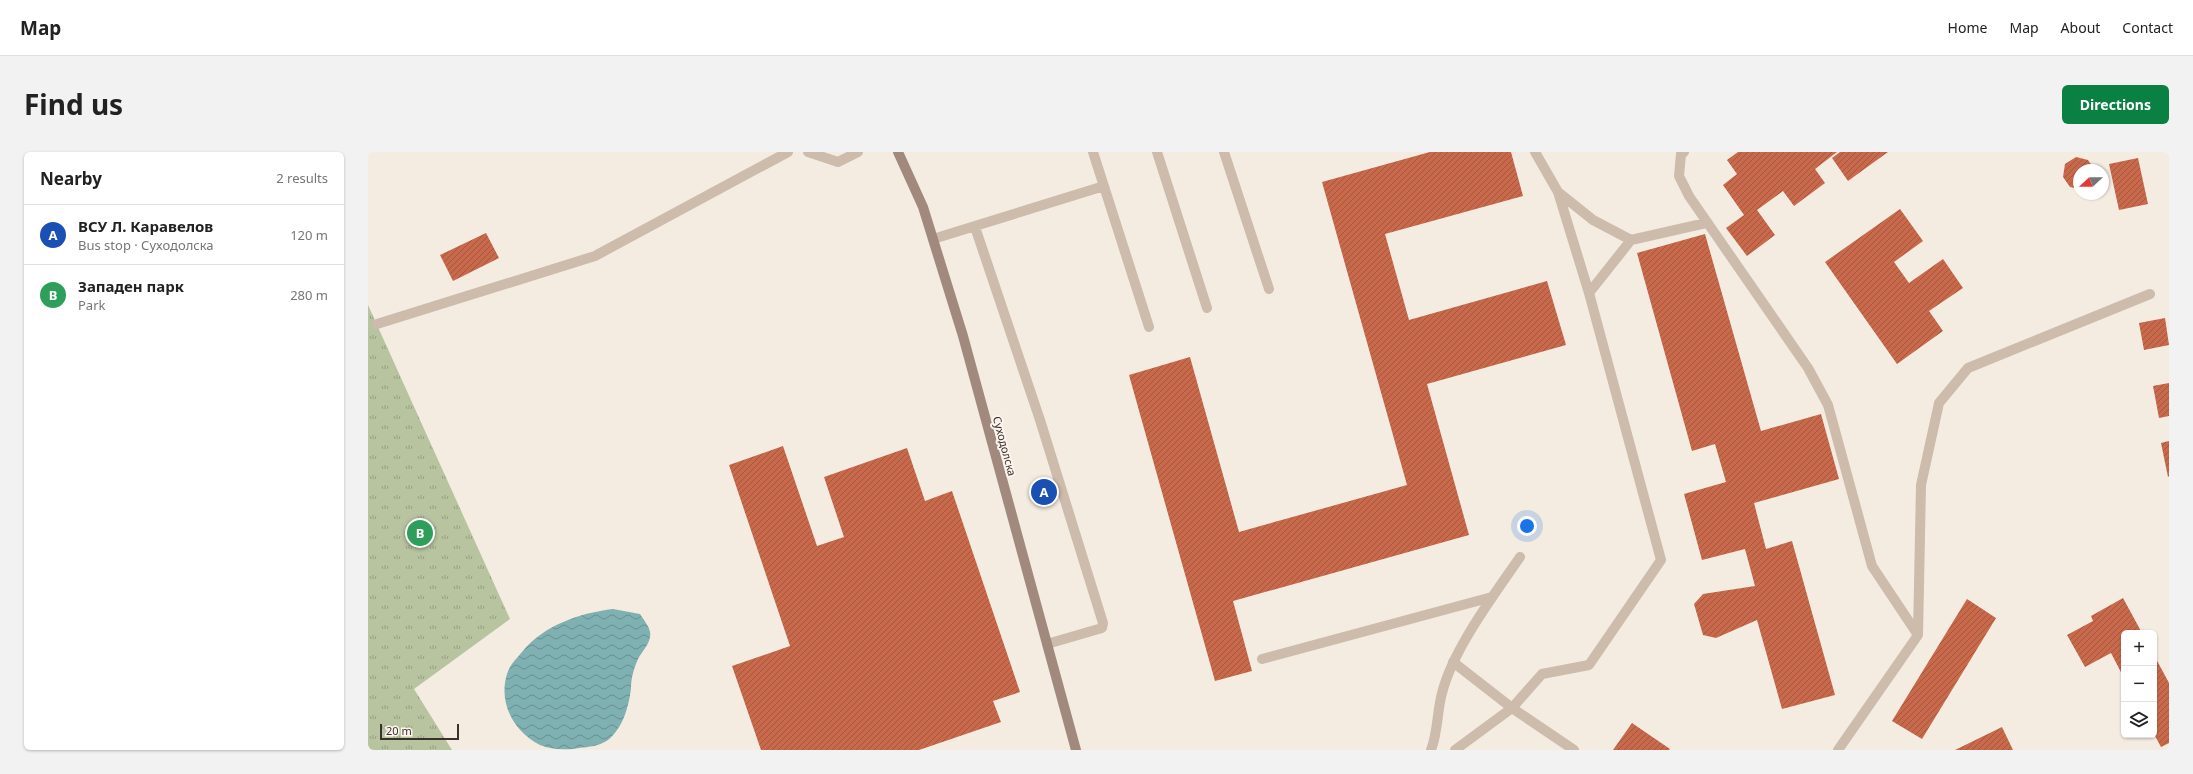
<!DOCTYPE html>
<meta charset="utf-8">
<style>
:root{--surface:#fff;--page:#f2f2f2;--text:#222;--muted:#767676;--line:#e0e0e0;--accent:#0b8043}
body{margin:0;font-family:"Noto Sans",sans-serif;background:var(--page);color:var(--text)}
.controls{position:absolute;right:12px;bottom:12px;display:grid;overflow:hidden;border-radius:6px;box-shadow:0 1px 3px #0004}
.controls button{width:36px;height:36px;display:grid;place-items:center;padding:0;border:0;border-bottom:1px solid var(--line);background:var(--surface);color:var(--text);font:20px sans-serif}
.compass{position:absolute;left:1705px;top:12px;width:36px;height:36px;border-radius:50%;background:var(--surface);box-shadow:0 1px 3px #0004;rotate:248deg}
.scale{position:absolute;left:12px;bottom:10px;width:79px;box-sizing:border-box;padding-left:4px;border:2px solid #3b302b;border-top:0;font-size:11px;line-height:14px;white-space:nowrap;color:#3b302b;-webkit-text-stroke:3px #fbf5ee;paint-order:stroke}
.you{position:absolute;left:1159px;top:374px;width:14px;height:14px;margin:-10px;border:3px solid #fff;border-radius:50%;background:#1a73e8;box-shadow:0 0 0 6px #1a73e833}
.badge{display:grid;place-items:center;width:26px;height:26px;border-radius:50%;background:var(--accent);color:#fff;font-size:13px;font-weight:700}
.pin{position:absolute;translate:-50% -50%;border:2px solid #fff;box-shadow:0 1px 4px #0006}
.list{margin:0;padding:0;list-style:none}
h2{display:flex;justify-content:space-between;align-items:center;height:52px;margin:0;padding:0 16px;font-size:17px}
h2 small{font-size:13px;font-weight:400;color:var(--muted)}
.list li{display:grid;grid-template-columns:26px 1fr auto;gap:12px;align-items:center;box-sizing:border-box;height:60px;padding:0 16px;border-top:1px solid var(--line)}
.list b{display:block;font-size:15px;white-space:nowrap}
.list p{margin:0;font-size:13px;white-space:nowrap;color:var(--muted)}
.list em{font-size:13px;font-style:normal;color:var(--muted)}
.icon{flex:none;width:22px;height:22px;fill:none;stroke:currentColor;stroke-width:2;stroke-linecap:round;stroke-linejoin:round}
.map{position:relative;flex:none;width:1801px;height:598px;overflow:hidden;border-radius:6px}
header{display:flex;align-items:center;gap:24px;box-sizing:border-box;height:56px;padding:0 20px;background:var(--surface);border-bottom:1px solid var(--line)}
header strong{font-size:19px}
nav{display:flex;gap:22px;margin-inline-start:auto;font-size:14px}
.intro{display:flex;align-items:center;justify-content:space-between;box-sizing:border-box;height:96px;padding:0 24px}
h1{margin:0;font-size:28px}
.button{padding:10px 18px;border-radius:6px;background:var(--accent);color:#fff;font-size:14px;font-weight:700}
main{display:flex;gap:24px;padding:0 24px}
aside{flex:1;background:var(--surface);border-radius:6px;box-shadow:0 1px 3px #0004}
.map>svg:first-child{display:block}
.grass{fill:url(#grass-tufts)}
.water{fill:url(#water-waves)}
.building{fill:url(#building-hatch)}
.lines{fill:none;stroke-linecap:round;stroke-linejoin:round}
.lane{stroke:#cdbbac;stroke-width:10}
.street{stroke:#cdbbac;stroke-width:10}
.secondary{stroke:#a18a7d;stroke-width:10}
.labels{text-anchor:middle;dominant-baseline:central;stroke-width:4;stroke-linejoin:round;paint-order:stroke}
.street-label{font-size:11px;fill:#3b302b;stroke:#fbf5ee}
</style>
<header>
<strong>Map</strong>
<nav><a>Home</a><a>Map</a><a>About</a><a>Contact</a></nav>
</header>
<div class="intro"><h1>Find us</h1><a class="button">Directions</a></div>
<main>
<aside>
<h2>Nearby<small>2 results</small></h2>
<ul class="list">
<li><span class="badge" style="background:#1a4fb4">A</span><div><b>ВСУ Л. Каравелов</b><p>Bus stop · Суходолска</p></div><em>120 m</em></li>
<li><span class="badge" style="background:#2e9e5b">B</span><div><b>Западен парк</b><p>Park</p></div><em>280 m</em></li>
</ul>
</aside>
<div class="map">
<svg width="1801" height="598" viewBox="0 0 1801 598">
<defs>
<pattern id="grass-tufts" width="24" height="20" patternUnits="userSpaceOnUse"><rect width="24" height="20" fill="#b8c4a0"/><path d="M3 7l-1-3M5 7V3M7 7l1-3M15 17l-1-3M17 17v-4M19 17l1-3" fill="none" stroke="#97a083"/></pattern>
<pattern id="water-waves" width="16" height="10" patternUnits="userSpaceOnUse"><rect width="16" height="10" fill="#7fb0b2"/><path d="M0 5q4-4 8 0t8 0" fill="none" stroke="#699091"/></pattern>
<pattern id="building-hatch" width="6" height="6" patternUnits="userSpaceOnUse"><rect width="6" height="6" fill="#c8694b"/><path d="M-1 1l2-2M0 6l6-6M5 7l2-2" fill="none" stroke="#a4573f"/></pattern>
</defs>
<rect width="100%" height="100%" fill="#f4ebe1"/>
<path class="grass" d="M0,153L142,467L46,537L84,598H0Z"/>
<path class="water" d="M245,457L272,462C275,467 281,474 282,480C284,490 274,499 270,507C266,516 263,526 263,536C261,554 255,576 240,588C231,594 221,595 211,596C199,598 184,598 172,593C146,580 130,551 139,522C141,514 149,506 154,500C176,473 212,461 245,457Z"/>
<path class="building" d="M1062,0H1143L1155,44L1017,82L1041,168L1179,129L1198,193L1059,232L1101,383L865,449L884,519L847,529L761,223L822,205L871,380L1039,333L954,30Z
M1370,0H1469L1447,17L1457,31L1426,54L1415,39L1389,58L1407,83L1379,104L1358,76L1376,63L1355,33L1369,22L1359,8Z
M1472,0H1520L1480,29L1464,6Z
M1708,5L1720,8L1727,18H1711V37L1702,35L1695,25L1697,12Z
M1770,6L1780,52L1751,58L1741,12Z
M1532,57L1555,89L1526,110L1541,131L1575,107L1595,136L1561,159L1575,179L1529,212L1457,110Z
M118,81L131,106L85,129L72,103Z
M1337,82L1393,279L1453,262L1471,327L1386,351L1398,397L1424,389L1467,543L1414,557L1389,468L1348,486L1335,483L1326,452L1335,442L1387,434L1377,397L1334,408L1316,342L1358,330L1347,292L1324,299L1269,101Z
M1797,166L1801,193L1776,198L1771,171Z
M1801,231V264L1791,266L1785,234Z
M1801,289V324L1800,325L1793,291Z
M415,294L449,394L476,385L456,325L539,296L557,349L584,339L652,540L625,549L633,570L551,598H393L364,514L422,494L361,313Z
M1755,446L1774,481H1756V526L1743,501L1717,515L1699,483L1725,469L1723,464Z
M1599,447L1628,466L1554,587L1524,569Z
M1786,503L1801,531V591L1793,595L1786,582Z
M1264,571L1302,597L1301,598H1245Z
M1634,575L1645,598H1587Z"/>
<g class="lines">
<path class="lane" d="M440,0L470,10L490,0
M725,0L781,175
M789,0L839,156
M856,0L901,137
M1316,0L1313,2L1311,24L1321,44L1440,216L1460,253L1504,414L1550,483
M1190,40L1225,68L1263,88L1338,71
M607,75L672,268L735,471L734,476L679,492
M565,87L736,34
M1221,141L1263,88
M9,172L227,104L420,0
M894,507L1124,445
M1085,510L1144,556L1206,598
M1087,598L1144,556L1174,522L1221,513L1293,408L1221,141L1190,40L1167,0
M1470,598L1550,483L1553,333L1571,251L1600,216L1782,142"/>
<path class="street" d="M1063,598C1070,580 1069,559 1074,541C1085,497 1126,443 1152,405"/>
<path class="secondary" d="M530,0L555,55L595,184L708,598"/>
</g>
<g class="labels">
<g class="street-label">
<text transform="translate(637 294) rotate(75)">Суходолска</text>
</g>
</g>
</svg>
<div class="controls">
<button>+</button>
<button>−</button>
<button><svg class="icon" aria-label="layers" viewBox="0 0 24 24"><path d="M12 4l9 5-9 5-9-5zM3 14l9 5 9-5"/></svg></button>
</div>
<svg class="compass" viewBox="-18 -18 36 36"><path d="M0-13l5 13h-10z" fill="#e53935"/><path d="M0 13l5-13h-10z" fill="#767676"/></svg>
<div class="scale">20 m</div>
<div class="you"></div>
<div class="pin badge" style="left:676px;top:340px;background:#1a4fb4">A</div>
<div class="pin badge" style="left:52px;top:381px;background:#2e9e5b">B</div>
</div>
</main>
